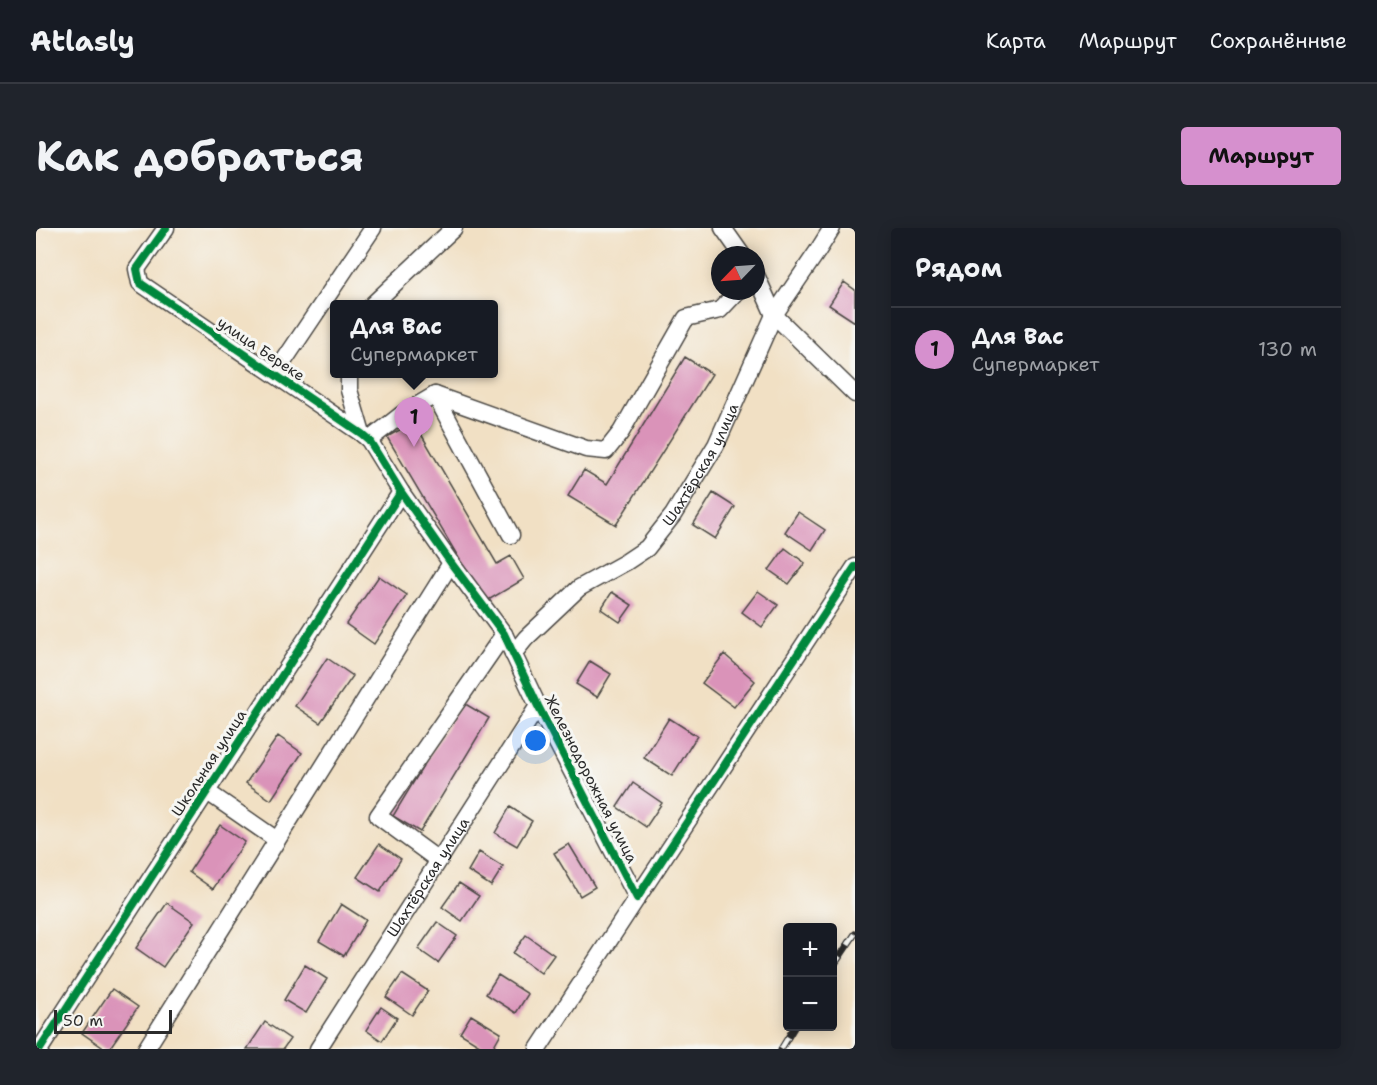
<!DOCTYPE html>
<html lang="ru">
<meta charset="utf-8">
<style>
:root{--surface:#171b24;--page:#20242c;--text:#f1f3f6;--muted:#9ea1a6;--line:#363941;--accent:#d690ce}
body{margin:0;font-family:"Shantell Sans",sans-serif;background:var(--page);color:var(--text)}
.controls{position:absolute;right:18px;bottom:18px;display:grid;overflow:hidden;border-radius:6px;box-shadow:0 3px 15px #0003}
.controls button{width:54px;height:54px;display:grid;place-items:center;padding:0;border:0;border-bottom:2px solid var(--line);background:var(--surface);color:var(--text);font:30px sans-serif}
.compass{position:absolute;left:675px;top:18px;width:54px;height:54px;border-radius:50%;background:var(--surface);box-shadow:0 3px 15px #0003;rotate:245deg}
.scale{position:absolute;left:18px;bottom:15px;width:118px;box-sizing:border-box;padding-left:6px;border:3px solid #2b2b2b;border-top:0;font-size:16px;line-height:21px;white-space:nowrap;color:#2b2b2b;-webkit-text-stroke:4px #f6f6f2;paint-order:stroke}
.you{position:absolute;left:500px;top:513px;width:21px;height:21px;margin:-15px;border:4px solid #fff;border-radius:50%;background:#1a73e8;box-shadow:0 0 0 9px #1a73e833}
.badge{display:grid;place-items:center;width:39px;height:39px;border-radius:50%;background:var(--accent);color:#111;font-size:20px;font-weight:700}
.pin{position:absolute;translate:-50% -50px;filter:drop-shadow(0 2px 3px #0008)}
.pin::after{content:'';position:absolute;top:32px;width:21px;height:18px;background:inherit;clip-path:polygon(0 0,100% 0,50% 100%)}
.popup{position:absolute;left:294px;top:72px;width:168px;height:78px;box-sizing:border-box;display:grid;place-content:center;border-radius:6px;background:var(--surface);filter:drop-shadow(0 2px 4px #0005);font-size:20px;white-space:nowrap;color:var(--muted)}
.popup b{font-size:22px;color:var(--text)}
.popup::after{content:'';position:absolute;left:50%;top:100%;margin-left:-12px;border:12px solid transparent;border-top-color:var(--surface)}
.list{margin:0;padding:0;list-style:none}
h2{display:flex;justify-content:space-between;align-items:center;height:78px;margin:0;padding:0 24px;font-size:26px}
h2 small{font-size:20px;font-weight:400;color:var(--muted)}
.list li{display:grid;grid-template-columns:39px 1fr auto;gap:18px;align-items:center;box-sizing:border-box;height:84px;padding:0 24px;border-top:2px solid var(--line)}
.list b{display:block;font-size:22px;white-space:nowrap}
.list p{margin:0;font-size:20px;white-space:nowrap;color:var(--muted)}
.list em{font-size:20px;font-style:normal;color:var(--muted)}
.map{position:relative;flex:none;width:819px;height:821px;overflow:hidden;border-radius:6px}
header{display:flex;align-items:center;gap:36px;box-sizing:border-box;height:84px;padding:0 30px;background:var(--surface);border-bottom:2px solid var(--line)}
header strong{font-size:28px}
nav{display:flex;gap:33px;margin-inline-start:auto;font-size:21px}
.intro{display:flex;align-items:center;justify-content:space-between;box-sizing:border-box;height:144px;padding:0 36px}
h1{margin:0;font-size:42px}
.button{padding:15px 27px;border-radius:6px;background:var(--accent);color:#111;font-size:21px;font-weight:700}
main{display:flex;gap:36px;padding:0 36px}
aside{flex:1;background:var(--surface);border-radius:6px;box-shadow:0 3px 15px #0003}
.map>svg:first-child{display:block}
.building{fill:#da93b9}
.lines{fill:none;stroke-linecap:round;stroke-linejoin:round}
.minor-casing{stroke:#494642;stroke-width:19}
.minor{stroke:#fff;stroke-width:16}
.rail-casing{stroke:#2b2b2b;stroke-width:7}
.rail{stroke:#f6f6f2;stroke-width:4.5;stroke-dasharray:14;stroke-linecap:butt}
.cycleway-casing{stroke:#f6f6f2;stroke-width:11}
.cycleway{stroke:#00873e;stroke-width:8}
.labels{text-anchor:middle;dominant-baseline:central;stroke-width:6;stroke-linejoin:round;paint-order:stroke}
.street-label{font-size:15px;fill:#2b2b2b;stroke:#f6f6f2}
</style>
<header>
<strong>Atlasly</strong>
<nav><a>Карта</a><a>Маршрут</a><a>Сохранённые</a></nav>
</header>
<div class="intro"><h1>Как добраться</h1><a class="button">Маршрут</a></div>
<main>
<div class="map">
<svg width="819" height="821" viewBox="0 0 819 821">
<rect width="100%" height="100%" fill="#f6f6f2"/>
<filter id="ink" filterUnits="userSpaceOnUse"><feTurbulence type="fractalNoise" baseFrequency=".0167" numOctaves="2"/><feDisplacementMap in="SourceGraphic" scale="12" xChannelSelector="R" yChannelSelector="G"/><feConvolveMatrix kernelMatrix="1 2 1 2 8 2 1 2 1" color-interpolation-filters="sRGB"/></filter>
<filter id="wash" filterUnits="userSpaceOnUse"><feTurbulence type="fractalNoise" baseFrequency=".008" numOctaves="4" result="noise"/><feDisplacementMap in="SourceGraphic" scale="24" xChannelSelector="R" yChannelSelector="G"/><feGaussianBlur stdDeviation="1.35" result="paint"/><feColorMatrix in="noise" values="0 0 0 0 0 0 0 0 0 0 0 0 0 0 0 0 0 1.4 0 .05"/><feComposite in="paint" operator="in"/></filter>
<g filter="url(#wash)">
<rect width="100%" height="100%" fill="#f1e0c4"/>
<g id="blocks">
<path class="building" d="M808,54L819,62V94L793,77Z
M649,129L676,146L580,297L532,268L548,242L571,256Z
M378,194L461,336L475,328L488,351L449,374L351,209Z
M677,265L699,279L679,311L657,297Z
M762,284L789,302L776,322L749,304Z
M749,320L769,335L753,356L733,342Z
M343,348L371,367L338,416L310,396Z
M722,363L742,377L726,399L706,384Z
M576,364L596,377L584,394L565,381Z
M688,426L719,453L698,479L666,455Z
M291,430L317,448L284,495L259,478Z
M554,433L575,446L561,469L540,456Z
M426,474L453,490L384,604L357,588Z
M633,490L661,508L636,548L608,530Z
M242,508L266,525L235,572L210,555Z
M597,555L626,575L610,599L581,579Z
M474,579L496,593L481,618L459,605Z
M184,597L209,614L177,661L153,644Z
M343,616L365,631L344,664L321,649Z
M533,616L559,659L544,668L518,625Z
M443,624L467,639L455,658L432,643Z
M423,655L443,668L426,693L406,679Z
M131,675L158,694L127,739L100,720Z
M305,676L330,692L308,728L283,713Z
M401,694L421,708L402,735L382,721Z
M490,707L518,727L505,745L477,725Z
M269,737L291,751L270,785L248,772Z
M366,746L392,763L376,787L350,769Z
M462,747L492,766L480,785L450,766Z
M76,761L102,779L73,821H69L46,805Z
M345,779L361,790L346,813L330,802Z
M435,787L465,805L456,821H450L424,805Z
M229,794L254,811L247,821H211Z"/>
</g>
</g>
<g filter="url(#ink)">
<use href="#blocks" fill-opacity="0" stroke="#494642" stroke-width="1.5"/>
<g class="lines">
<defs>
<g id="minor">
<path d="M130,0L101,41L104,55L326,206L333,212L365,264L415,335L468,406L502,478L601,670L819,339"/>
<path d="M687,0L706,27"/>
<path d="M720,47L738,87L819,166"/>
<path d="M337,76L418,0"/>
<path d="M239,146L337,0"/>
<path d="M313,146V162L326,206"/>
<path d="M399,167L550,221L570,223L585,204L650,90L684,82L702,63"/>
<path d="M333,212L365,187L399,167L475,307"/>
<path id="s1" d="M477,426L490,410L543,360L590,334L611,320L637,287L680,217L738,87L781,24L796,0"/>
<path d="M170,563L241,612"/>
<path d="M402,632L342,588L468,406"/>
<path d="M4,821L365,264"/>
<path d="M110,821L415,335"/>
<path id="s2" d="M282,821L502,478"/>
<path d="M502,821L601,670"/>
</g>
</defs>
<use href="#minor" class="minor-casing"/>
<use href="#minor" class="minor"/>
<defs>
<path id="rail" d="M796,740L819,706
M745,821L759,798"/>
</defs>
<use href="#rail" class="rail-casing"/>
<use href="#rail" class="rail"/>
<defs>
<path id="cycleway" d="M130,0L101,41L104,55L326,206L333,212L365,264L415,335L468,406L502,478L601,670L819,339
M4,821L365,264"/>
</defs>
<use href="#cycleway" class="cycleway-casing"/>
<use href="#cycleway" class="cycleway"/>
</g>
</g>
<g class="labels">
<g class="street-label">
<text transform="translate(225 121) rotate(34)">улица Береке</text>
<text stroke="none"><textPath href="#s1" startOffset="272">Шахтёрская улица</textPath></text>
<text transform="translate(173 535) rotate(-57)">Школьная улица</text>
<text transform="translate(555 551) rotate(63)">Железнодорожная улица</text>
<text stroke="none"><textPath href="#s2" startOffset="204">Шахтёрская улица</textPath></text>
</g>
</g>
</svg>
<div class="controls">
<button>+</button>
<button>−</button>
</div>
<svg class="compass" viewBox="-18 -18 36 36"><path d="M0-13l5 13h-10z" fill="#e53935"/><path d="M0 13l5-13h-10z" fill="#9ea1a6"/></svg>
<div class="scale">50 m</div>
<div class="you"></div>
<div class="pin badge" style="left:378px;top:219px">1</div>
<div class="popup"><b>Для Вас</b>Супермаркет</div>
</div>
<aside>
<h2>Рядом<small></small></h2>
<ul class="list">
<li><span class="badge">1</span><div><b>Для Вас</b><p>Супермаркет</p></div><em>130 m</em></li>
</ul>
</aside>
</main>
